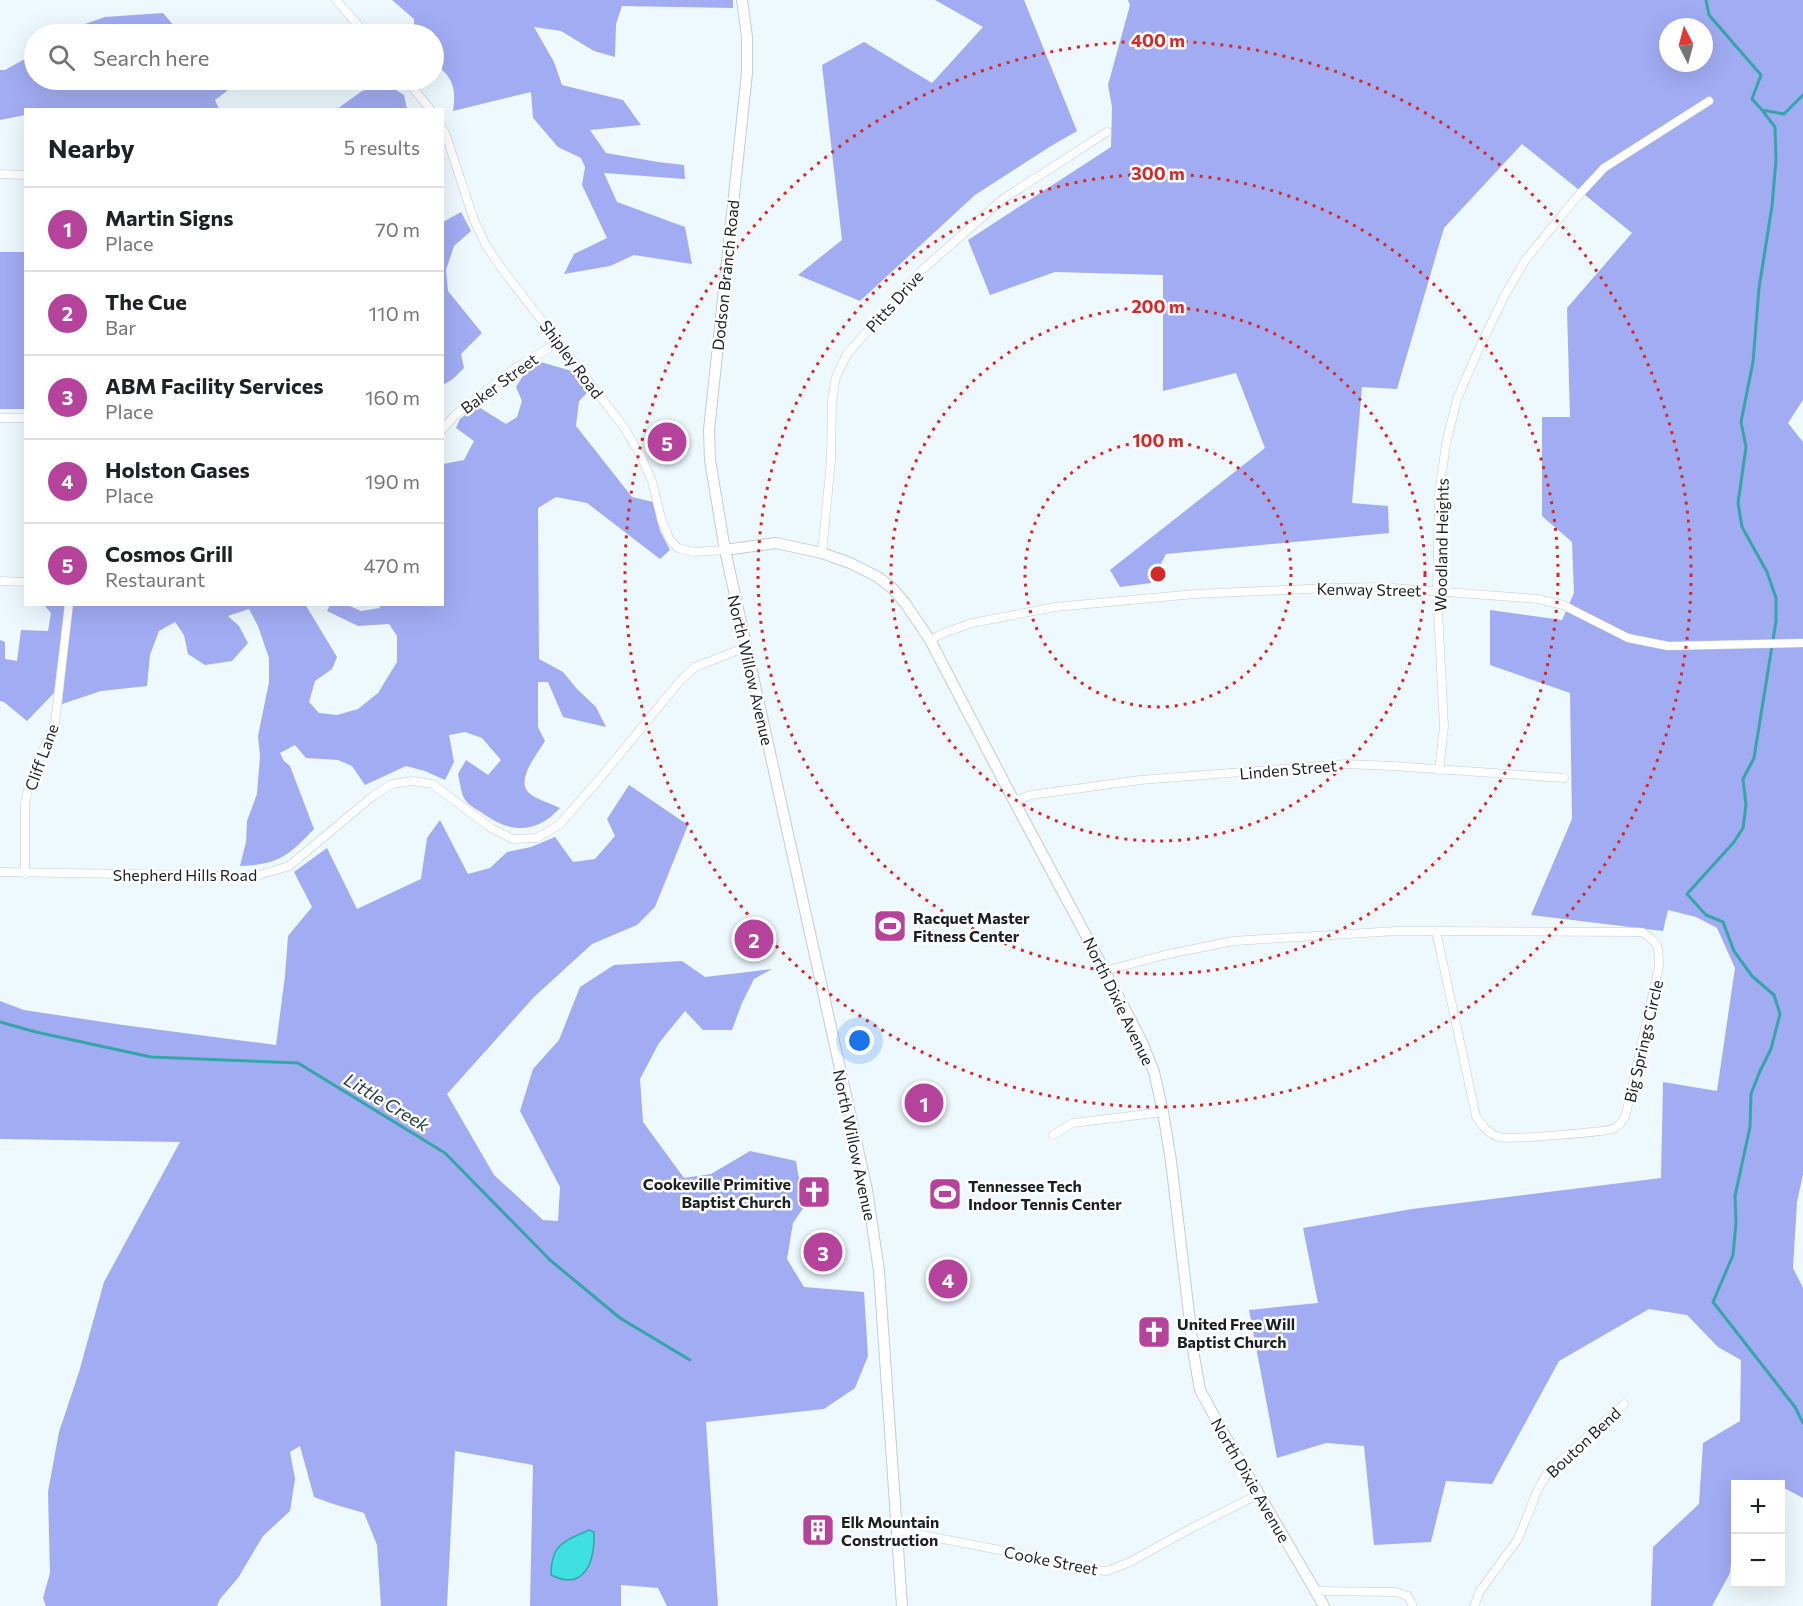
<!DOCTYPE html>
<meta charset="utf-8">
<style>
:root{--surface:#fff;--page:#f6f6f6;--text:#202124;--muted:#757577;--line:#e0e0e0;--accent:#b6439b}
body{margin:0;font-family:Commissioner,sans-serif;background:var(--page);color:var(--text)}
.controls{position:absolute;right:18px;bottom:18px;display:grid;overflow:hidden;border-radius:0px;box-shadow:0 6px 24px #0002}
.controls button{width:54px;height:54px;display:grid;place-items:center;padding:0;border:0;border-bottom:2px solid var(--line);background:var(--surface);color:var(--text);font:30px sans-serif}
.compass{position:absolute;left:1659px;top:18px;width:54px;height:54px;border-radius:50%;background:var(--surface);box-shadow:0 6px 24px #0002;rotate:354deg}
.you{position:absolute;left:860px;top:1041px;width:21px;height:21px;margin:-15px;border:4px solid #fff;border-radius:50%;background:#1a73e8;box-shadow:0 0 0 9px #1a73e833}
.badge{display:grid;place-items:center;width:39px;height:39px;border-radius:50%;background:var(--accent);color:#fff;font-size:20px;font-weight:700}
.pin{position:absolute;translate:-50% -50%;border:3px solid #fff;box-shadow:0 2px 6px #0006}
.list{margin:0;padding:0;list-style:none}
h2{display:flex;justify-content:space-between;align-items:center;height:78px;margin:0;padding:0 24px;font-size:26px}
h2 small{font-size:20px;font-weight:400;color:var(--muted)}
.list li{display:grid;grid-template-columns:39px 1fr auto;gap:18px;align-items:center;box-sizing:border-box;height:84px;padding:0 24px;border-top:2px solid var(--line)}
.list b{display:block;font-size:22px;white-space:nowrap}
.list p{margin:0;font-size:20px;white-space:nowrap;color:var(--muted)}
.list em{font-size:20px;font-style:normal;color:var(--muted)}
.icon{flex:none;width:33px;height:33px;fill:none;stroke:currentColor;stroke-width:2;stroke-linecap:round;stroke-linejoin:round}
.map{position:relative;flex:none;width:1803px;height:1606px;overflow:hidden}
.search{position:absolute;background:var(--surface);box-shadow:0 6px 24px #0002;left:24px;top:24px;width:420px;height:66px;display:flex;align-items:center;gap:15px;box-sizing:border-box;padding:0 21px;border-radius:33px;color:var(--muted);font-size:22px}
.panel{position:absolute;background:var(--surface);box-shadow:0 6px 24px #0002;left:24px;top:108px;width:420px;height:498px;border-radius:0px}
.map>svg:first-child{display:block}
.forest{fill:#a1acf3;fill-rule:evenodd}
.water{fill:#3fe0e0;stroke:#34a6a7;stroke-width:1.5}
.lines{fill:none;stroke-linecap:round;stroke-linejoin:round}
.stream{stroke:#34a6a7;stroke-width:3}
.street-casing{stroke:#c2cdd4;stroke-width:9}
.secondary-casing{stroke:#c2cdd4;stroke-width:12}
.street{stroke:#fff;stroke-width:8}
.secondary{stroke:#fff;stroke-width:10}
.ring{fill:none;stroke:#d62828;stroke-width:3;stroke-dasharray:3 6}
.labels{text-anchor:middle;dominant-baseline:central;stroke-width:5;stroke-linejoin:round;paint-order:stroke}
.street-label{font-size:16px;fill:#1c2023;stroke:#fff}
.poi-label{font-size:16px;font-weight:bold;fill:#1c2023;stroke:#fff;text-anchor:start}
.water-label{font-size:18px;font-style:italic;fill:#274140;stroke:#fff}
.centre{fill:#d62828;stroke:#fff;stroke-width:3}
.ring-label{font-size:18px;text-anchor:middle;font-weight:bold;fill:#d62828;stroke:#fff;stroke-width:5;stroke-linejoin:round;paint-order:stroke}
</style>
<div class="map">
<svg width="1803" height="1606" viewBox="0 0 1803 1606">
<rect width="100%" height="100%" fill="#edf8ff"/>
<path class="forest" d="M392,0H733V8L622,6L616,24L615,57L594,51L561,31L534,27L554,62L562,85L623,100L641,125L590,130L606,153L658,162L684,165L685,179L604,173L617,202L685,227L692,264L634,255L610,266L564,274L574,254L607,238L582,185L585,167L581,158L558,147L533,118L531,92L453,111C456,89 454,77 434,64V34H414V19Z
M935,0H1024L1077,131L1051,146L975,195L860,301L798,275L842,240L822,65L864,42L932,83L983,27Z
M1128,0H1803V400L1788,423L1803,442V1174L1797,1202L1793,1268L1803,1288V1498L1786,1489L1781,1492L1780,1484H1736L1735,1541L1732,1553L1730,1573L1712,1606H1651L1653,1547L1699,1504L1703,1443L1740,1421L1741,1360L1718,1347L1687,1315L1649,1309L1559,1361L1492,1484L1446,1481L1431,1542L1374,1545L1364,1446L1326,1443L1277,1458L1249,1310L1318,1303L1303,1228L1412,1209L1661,1178L1663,1082L1717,1091L1735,968L1717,928L1696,917L1668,910L1663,931L1531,915L1572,819L1570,693L1490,665V610L1562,620L1574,593L1572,542L1542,516V417H1570L1567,308L1632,233L1522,144L1444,228L1397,389L1362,387L1352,503L1388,506L1389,533L1166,554L1151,583L1120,587L1110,570L1265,448L1236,373L1163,391V275L1055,272L990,295L968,240L1111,147L1112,107L1108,85L1130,5ZM1668,27H1704V63H1668Z
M163,13L181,34H60L65,31L105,17Z
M34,54V80H224L227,91L215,100L219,109L26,110L25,115L0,120V70H5Z
M386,84L404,95L407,109H337L362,91Z
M461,212L471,231L454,246L446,270L448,291L482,333L461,354L464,368L453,379L443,385V222Z
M0,252H25V409H0Z
M537,361L575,372L589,391L579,401L576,426L632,497L653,502L660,531L670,550L660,559L587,503L556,497L538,508L539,659L563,672L577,689L596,707L606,727L563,717L548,682H538V727L545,741C538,753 515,780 529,793C535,799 552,804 560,808C535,835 509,833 481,812C476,809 470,806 466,801C461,795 460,782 458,774L466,760L488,775L501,760L482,738L465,732L449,735L454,762L445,780L425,771L406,766L365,785L352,766L338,760L306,758L295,745L280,753L284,761L290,766L314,829C287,857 279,864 240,866L246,842L247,821L257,794L260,756L258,736L269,682V658L258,626L249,609L228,616L239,626L248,643L232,661L205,665L188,654L184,635L175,622L159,631L150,655L147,686L101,691L62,704L72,605L305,604L337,657L332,669L315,681L309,702L319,713L337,715L358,709L378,693L397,662V636L389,624L358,626L327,611L330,605H347L361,611L380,608L379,605L442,604L443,464L464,460L474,441L456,428L460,419L477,406L506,424L517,417L522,401L516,387L527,369Z
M44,605H65L54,693L27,721L4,702L0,701V640L5,642V659L17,661L21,630L48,631L51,613Z
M629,785L688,825L655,907L637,925L592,944L534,997L447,1094L494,1175L543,1220L558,1221L560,1187L520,1111L533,1069L559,1040L580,987L614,965L682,961L705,977L772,969L754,979L742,1003L732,1030H703L685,1011L659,1043L640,1079L643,1122L684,1178L711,1174L750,1151L796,1161L804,1207L793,1223L787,1259L804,1287L864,1292L868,1356L855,1388L824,1409L706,1422L718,1606H667L658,1588L621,1585V1606H530L533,1465L455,1451L447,1606H381L377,1545L364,1513L333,1504L314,1497L300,1446L290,1452L295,1479L290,1511L263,1536L238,1578L220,1599L217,1606H46L43,1598L50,1573L48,1492L59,1432L79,1372L104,1282L180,1142L0,1139V1001L24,1010L123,1025L276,1045L285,976L288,936L312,907L294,872L327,848L357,909L421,879L427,838L440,820L468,874L490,868L507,852L531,847L555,837L573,862L595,859L615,836L607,819Z"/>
<path class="water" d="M589,1530L594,1532C595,1561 585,1592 551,1575C551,1544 563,1542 589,1530Z"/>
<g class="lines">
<path class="stream" d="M1706,0L1709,15L1761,75L1752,99L1762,110L1784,114L1803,95
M1762,110L1775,127L1776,160L1772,206L1759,288L1753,362L1741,422L1746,447L1738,503L1742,527L1767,572L1776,598V621L1754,758L1743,779L1746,805L1743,828L1734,842L1687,894L1706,915L1723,922L1734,951L1752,976L1774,995L1780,1014L1771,1049L1760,1071L1751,1094L1750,1127L1735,1196L1736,1223L1733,1255L1713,1302L1795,1407L1803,1423
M0,1022L36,1032L151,1057L298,1063L445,1153L550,1260L620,1318L690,1360"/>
<defs>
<path id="street" d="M336,0L366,34
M406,80L431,110
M442,128L446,135L474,220L486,245L502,269L623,426L641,456L652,481L662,522L670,540L678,548L694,552L725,550
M0,174L26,175
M0,418H26
M442,430L454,416L515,368L559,342
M822,553L831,460L832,400L836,377L847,354L922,270L1003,199L1107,132
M0,581L26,582
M930,640L944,633L972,623L1055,607L1195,594L1329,588L1379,587L1538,599L1563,605L1628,638L1668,646L1803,643
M1439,770L1444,727L1437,590L1439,494L1446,444L1457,399L1480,346L1505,295L1526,259L1577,197L1604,168L1709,101
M1014,801L1031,795L1140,780L1346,764L1393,766L1564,778
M0,872L256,876L289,866L373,796L392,784L413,781L432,784L491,828L513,839L537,838L559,825L601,777L680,681L695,667L746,647
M25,874V803L31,777L55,723L69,604
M1436,931L1642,932C1659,943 1659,946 1659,966L1626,1114C1624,1120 1621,1124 1615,1128C1608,1132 1509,1140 1499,1137C1488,1134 1482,1125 1476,1116Z
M1105,971L1164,955L1233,941L1397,931H1436
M1053,1135L1073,1123L1163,1112
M897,1530L1020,1554L1082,1569L1107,1571L1130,1562L1188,1530L1259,1494
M1315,1591L1396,1592L1408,1596L1413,1606
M1474,1606L1480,1591L1518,1539L1538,1489L1548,1472L1624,1404"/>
<path id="secondary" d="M742,0L747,37V73L709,430L710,460L725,550L867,1190L879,1271L902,1606
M725,550L776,543L822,553L850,563L878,577L893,589L905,603L930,640L1014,801L1105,971L1142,1042L1154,1072L1163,1112L1171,1161L1194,1356L1200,1390L1224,1434L1324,1606"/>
</defs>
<use href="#street" class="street-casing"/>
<use href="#secondary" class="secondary-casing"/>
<use href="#street" class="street"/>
<use href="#secondary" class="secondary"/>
</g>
<g class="ring">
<circle cx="1158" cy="574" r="133"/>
<circle cx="1158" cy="574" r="267"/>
<circle cx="1158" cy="574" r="400"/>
<circle cx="1158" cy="574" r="533"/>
</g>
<defs>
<symbol id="stadium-square" viewBox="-11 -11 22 22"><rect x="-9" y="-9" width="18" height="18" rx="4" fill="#b6439b" stroke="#fff"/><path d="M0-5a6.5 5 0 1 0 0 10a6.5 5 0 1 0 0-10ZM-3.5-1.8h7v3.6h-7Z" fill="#fff"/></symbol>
<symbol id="church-square" viewBox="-11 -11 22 22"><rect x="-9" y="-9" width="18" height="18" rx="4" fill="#b6439b" stroke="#fff"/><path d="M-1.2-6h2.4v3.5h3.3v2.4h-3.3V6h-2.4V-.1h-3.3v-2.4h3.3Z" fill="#fff"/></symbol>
<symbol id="building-square" viewBox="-11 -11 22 22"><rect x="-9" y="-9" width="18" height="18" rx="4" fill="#b6439b" stroke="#fff"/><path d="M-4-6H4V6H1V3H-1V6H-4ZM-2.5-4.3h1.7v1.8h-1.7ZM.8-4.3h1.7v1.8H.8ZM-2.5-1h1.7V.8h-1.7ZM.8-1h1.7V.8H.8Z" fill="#fff"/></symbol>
</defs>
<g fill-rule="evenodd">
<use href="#stadium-square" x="871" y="907" width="38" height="38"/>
<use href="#church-square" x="795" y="1173" width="38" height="38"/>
<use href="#stadium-square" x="926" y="1175" width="38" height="38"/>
<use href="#church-square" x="1135" y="1313" width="38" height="38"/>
<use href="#building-square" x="799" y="1511" width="38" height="38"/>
</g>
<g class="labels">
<g class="street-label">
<text transform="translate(725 275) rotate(-84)">Dodson Branch Road</text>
<text transform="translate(894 301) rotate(-48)">Pitts Drive</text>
<text transform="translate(572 359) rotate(53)">Shipley Road</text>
<text transform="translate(499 383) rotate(-36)">Baker Street</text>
<text transform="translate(1441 545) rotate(-89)">Woodland Heights</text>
<text transform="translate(1369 589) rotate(1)">Kenway Street</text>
<text transform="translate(751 670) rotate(77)">North Willow Avenue</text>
<text transform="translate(41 757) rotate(-70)">Cliff Lane</text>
<text transform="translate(1288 769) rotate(-5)">Linden Street</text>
<text x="185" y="874">Shepherd Hills Road</text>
<text transform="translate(1119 1001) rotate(64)">North Dixie Avenue</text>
<text transform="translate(1643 1041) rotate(-77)">Big Springs Circle</text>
<text transform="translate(855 1145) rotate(78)">North Willow Avenue</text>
<text transform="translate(1583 1442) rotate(-43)">Bouton Bend</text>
<text transform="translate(1251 1480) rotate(60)">North Dixie Avenue</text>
<text transform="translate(1051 1560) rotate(11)">Cooke Street</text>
</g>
<g class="poi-label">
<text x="913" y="917">Racquet Master<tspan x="913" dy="18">Fitness Center</tspan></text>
<text x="791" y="1183" text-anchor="end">Cookeville Primitive<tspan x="791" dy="18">Baptist Church</tspan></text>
<text x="968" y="1185">Tennessee Tech<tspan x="968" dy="18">Indoor Tennis Center</tspan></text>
<text x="1177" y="1323">United Free Will<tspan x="1177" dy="18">Baptist Church</tspan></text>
<text x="841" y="1521">Elk Mountain<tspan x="841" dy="18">Construction</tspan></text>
</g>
<g class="water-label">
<text transform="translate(387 1102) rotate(31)">Little Creek</text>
</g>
</g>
<circle cx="1158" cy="574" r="9" class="centre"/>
<g class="ring-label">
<text x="1158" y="47">400 m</text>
<text x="1158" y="180">300 m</text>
<text x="1158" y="313">200 m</text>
<text x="1158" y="447">100 m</text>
</g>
</svg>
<div class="controls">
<button>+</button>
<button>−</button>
</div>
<svg class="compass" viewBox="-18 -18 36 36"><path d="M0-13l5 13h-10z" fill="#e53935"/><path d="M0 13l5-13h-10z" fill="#757577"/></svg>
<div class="you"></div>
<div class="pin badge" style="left:924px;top:1103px">1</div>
<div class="pin badge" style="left:754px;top:939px">2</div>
<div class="pin badge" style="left:823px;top:1252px">3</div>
<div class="pin badge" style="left:948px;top:1279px">4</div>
<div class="pin badge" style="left:667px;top:442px">5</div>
<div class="search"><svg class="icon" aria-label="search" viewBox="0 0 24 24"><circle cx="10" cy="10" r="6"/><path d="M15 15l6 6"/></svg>Search here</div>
<section class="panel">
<h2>Nearby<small>5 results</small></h2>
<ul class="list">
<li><span class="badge">1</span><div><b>Martin Signs</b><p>Place</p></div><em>70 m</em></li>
<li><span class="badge">2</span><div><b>The Cue</b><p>Bar</p></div><em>110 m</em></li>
<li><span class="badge">3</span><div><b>ABM Facility Services</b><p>Place</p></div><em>160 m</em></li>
<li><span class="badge">4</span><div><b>Holston Gases</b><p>Place</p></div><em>190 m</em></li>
<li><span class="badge">5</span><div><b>Cosmos Grill</b><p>Restaurant</p></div><em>470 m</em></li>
</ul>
</section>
</div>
